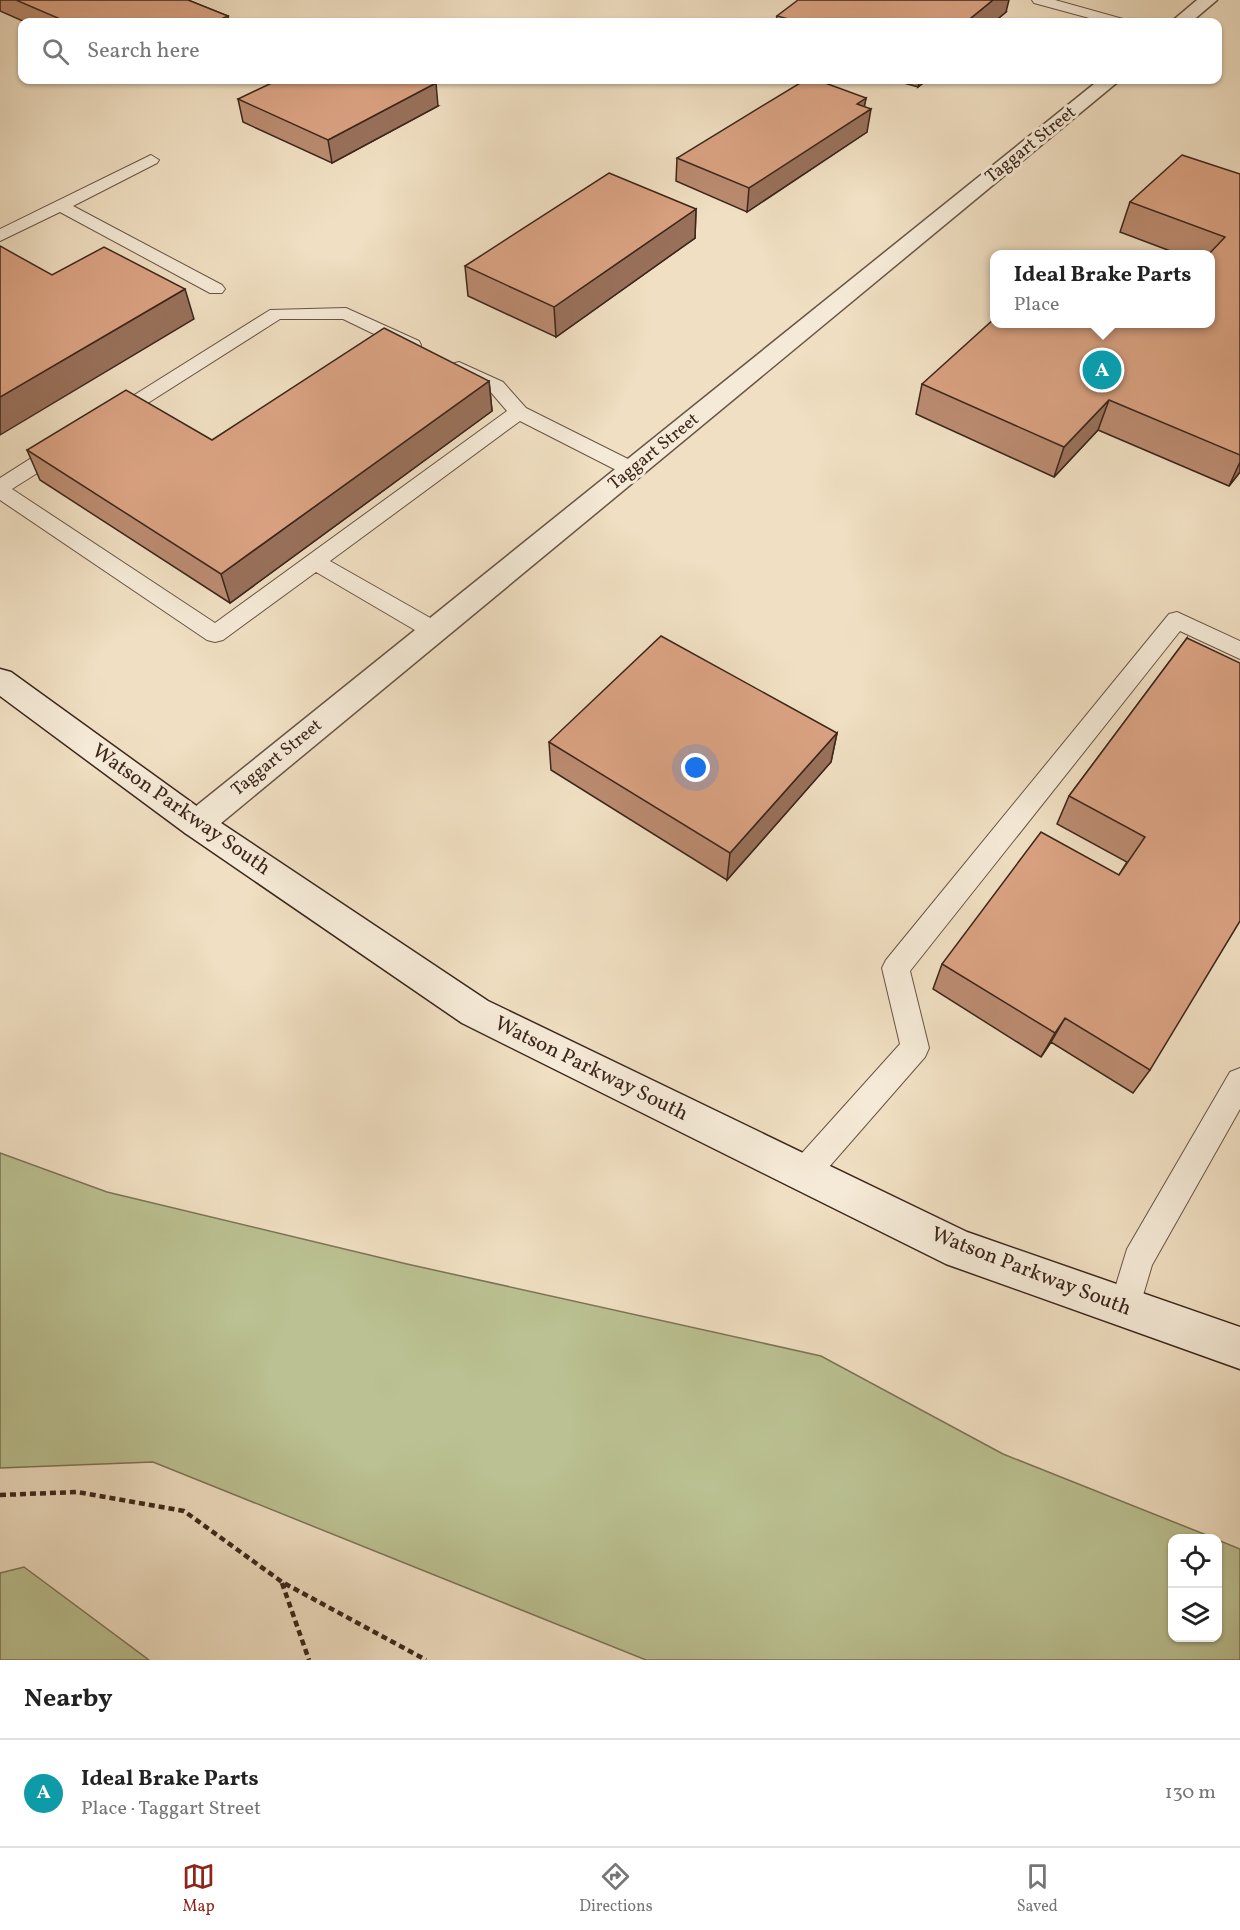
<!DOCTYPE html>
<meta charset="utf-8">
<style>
:root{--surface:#fff;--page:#f2f2f2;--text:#222;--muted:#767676;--line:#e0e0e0;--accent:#8f2418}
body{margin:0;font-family:Vollkorn,serif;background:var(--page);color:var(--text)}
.controls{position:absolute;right:18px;bottom:18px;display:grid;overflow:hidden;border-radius:12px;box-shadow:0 2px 4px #0004}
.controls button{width:54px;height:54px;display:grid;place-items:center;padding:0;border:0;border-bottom:2px solid var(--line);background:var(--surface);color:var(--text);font:30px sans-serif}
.you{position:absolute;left:696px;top:768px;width:21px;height:21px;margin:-15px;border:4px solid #fff;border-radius:50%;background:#1a73e8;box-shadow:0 0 0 9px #1a73e833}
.badge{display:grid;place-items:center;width:39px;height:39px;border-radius:50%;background:var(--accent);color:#fff;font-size:20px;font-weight:700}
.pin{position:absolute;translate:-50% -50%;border:3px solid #fff;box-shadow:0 2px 6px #0006}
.popup{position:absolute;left:990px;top:250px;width:225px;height:78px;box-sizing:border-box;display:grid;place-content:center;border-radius:12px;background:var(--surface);filter:drop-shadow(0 2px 4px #0005);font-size:20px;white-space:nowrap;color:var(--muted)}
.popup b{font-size:22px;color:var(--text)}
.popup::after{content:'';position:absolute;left:50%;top:100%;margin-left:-12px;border:12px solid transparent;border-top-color:var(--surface)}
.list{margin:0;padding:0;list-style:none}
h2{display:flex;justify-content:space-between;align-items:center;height:78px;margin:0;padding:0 24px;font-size:26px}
h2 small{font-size:20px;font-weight:400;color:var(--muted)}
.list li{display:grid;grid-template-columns:39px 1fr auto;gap:18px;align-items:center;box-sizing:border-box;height:108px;padding:0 24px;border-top:2px solid var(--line)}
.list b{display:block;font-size:22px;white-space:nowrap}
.list p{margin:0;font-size:20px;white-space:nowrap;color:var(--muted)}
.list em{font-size:20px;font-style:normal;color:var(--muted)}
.icon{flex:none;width:33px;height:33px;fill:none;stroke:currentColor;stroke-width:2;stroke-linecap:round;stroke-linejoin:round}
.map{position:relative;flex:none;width:1240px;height:1660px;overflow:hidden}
.search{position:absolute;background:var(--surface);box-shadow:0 2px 4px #0004;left:18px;right:18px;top:18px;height:66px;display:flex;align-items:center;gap:15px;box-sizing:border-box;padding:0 21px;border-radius:12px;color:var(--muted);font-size:22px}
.sheet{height:186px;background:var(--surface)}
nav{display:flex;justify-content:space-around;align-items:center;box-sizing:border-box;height:84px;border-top:2px solid var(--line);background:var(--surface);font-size:16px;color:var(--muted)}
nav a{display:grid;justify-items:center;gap:3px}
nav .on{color:var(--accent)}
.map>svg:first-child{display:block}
.green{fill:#bbc192;stroke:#7c7457;stroke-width:1.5}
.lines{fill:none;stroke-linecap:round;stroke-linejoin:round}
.service-casing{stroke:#695446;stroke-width:2}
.minor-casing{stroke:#695446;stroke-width:3}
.secondary-casing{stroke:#3c261c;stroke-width:3}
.path{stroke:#3c261c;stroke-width:4.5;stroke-dasharray:6 4;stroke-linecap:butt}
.service{fill:#f5ead7;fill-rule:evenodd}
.minor{fill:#f5ead7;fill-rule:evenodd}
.secondary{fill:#f5ead7;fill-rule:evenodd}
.wall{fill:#bb8b70;stroke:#3c261c;stroke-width:1.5}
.shaded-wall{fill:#99715b;stroke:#3c261c;stroke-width:1.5}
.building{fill:#daa282;stroke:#3c261c;stroke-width:1.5}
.labels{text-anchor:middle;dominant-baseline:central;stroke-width:6;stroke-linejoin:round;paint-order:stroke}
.far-street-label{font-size:18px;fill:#3c261c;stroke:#f5ead7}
.street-label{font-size:21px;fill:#3c261c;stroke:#f5ead7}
</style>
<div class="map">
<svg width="1240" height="1660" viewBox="0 0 1240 1660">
<rect width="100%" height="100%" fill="#f0dfc2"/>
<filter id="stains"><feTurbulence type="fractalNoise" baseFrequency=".00333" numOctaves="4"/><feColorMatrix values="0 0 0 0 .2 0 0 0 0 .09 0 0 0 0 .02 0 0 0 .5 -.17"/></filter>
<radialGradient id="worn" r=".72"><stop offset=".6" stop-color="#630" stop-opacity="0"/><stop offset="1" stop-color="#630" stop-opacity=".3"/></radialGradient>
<path class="green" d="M0,1153L107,1192L407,1264L821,1356L1003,1454L1214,1538H1172V1638H1218V1540L1240,1549V1660H646L153,1462L0,1468Z
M24,1567L149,1660H0V1573Z"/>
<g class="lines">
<defs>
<path id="service" d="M1032,0H1055L1123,19L1125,22H1104L1034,3Z
M151,155L159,160L157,163L73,206L222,285L225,289L222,293H210L60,212L0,241V229Z
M346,308L419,341L421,345L419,349H405L343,319H280L118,422L111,424L104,422L101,418L104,414L270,310Z
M459,362L503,382L526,408L640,465L643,470L640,475L633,477L626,475L520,421L330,561L441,624L444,630L441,636L433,638L425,636L316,572L223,640L215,642L207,640L0,500V478L55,443L62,442L69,443L72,448L69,453L12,489L215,623L507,411L489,390L452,372L449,368L452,364Z
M1177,612L1240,641V659L1180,631L910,971L929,1048L925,1057L815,1183L804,1188L793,1183L789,1173L793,1163L900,1044L882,968L886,960L1169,614Z
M1240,1068V1109L1152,1265L1136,1319L1125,1324L1114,1319L1109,1308L1127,1249L1230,1072Z"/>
<path id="minor" d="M1197,0H1217L1191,22H1171Z
M1099,80H1120L209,833L197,837L185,833L181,824L185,815Z"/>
<path id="secondary" d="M0,669L11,672L209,815L488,1001L967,1232L1240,1327V1369L946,1264L462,1023L185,833L0,696Z"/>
</defs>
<use href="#service" class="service-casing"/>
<use href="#minor" class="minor-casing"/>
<use href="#secondary" class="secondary-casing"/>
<path class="path" d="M0,1495L77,1492L184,1511L282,1582L426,1660
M282,1583L309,1660"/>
<use href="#service" class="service"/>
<use href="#minor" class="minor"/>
<use href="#secondary" class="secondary"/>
</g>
<path class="wall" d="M0,0H188L228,16L229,22H25L0,11Z
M1006,12L994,22H776L777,16Z
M893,80H927L918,87Z
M866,98L864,106L867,132L747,212L676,181L677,158Z
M238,99L438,106L332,163L243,122Z
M1240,174V472L1229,486L1098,430L1054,477L916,414L922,384L1210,324V255H1181L1120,232L1130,202Z
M696,209L695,238L556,337L468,296L465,266Z
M489,381L492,411L230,603L40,480L27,450L212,440Z
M1187,638L1150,1070L1133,1093L1051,1042L1041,1057L933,989L942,964L1119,875L1127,862L1057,824L1069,796Z
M837,733L831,762L727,880L551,770L549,742Z"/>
<path class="shaded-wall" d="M993,0H1009L1006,12L994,22H966Z
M228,16L229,22H214Z
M920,80H927L918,87Z
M436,83L438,106L332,163L328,140Z
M866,98L863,114L871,109L867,132L747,212L749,188L857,104Z
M696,209L695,238L556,337L554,307Z
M185,289L194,319L0,435V397Z
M489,381L492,411L230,603L221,574Z
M1109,400L1098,430L1054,477L1064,447Z
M1240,462V472L1229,486Z
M837,733L831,762L727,880L730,853Z
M1065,1018L1051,1042L1041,1057L1055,1033Z"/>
<path class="building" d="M16,0H188L228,16L214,22H121L116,20L111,22H67Z
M798,0H993L966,22H800L777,16Z
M278,80H427L436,83L328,140L238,99Z
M805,80H817L866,98L857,104L871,109L749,188L677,158Z
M1182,155L1240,174V455L1109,400L1064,447L922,384L994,319V324H1210V255H1208L1225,237L1130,202Z
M609,173L696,209L554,307L465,266Z
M0,246L52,275L104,247L185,289L0,397Z
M384,328L489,381L221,574L27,450L126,390L212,440Z
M661,636L837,733L730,853L549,742Z
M1187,638L1240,663V921L1150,1070L1065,1018L1055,1033L942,964L1041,832L1119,875L1145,837L1069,796Z"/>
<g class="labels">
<g class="far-street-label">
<text transform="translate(1031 145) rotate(-39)">Taggart Street</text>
<text transform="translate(654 452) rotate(-39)">Taggart Street</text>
<text transform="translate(277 758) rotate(-39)">Taggart Street</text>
</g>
<g class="street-label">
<text transform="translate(181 810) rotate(35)">Watson Parkway South</text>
<text transform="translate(591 1069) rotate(26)">Watson Parkway South</text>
<text transform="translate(1031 1272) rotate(21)">Watson Parkway South</text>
</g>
</g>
<rect width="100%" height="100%" filter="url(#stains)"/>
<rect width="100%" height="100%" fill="url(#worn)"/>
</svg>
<div class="controls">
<button><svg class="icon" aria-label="locate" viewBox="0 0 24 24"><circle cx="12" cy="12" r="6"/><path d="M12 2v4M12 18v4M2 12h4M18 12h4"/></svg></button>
<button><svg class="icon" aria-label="layers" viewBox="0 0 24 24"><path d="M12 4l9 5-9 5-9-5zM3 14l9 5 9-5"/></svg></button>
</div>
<div class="you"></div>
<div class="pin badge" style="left:1102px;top:370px;background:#0f9aa8">A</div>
<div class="popup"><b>Ideal Brake Parts</b>Place</div>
<div class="search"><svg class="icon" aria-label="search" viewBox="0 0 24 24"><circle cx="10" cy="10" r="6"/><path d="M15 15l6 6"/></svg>Search here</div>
</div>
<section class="sheet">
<h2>Nearby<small></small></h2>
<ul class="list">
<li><span class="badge" style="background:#0f9aa8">A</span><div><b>Ideal Brake Parts</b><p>Place · Taggart Street</p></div><em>130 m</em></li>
</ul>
</section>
<nav>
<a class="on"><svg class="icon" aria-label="map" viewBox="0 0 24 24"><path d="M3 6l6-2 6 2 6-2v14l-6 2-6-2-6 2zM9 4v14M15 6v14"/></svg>Map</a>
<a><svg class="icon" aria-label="directions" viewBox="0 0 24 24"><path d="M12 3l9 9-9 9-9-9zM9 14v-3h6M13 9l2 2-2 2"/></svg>Directions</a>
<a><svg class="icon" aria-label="saved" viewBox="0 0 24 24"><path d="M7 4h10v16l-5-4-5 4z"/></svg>Saved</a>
</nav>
